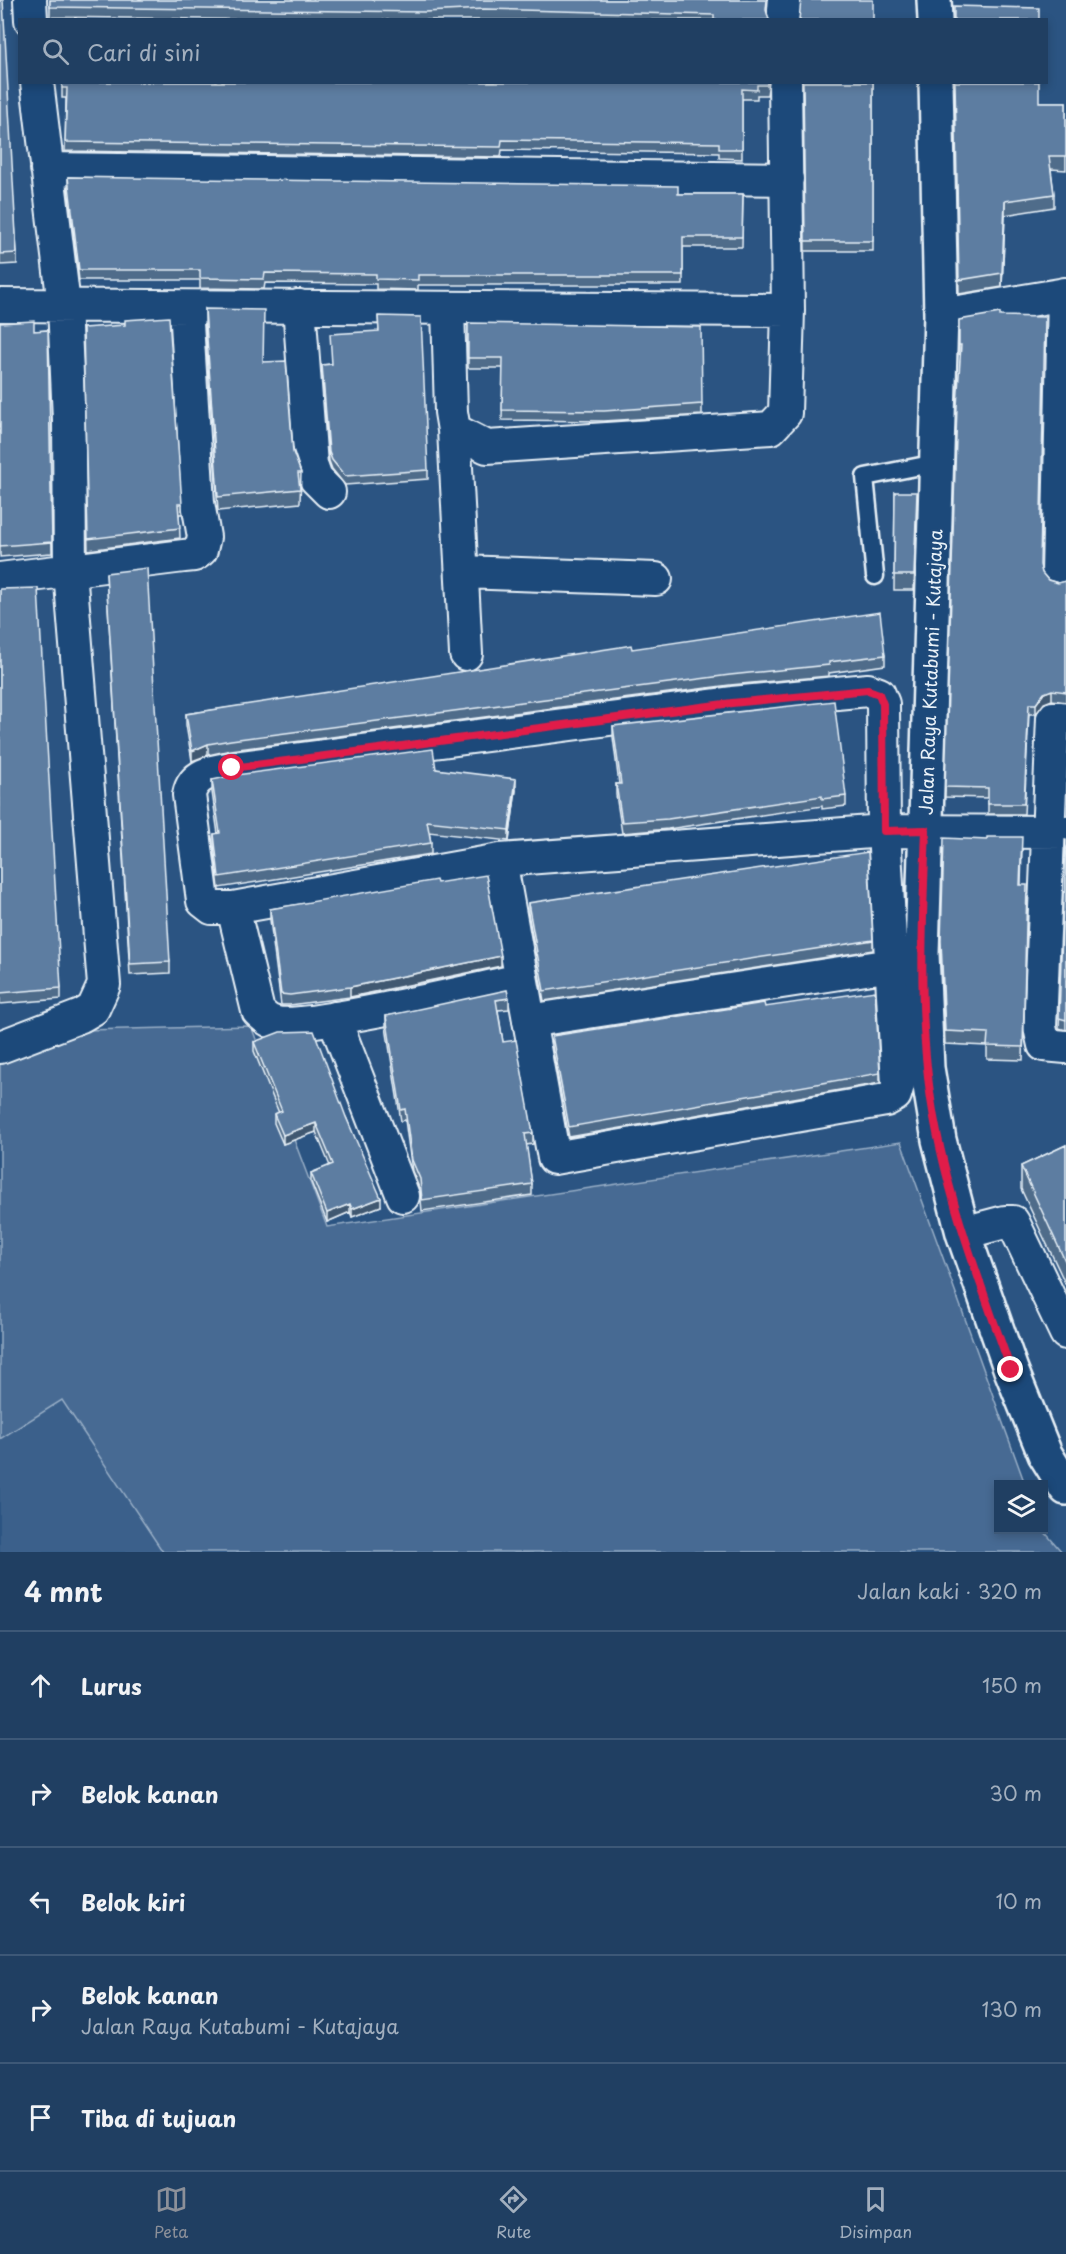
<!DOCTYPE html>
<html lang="id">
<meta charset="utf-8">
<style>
:root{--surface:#203f62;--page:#284668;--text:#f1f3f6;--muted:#a2afbe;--line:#3d5877;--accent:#8c9099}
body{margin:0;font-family:"Playpen Sans",sans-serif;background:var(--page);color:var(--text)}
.controls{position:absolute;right:18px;bottom:18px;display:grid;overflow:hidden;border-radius:0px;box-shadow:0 3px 9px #0003}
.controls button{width:54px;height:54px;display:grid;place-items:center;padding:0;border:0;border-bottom:2px solid var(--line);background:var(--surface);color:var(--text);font:30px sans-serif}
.stop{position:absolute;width:18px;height:18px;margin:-14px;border:4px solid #e11d48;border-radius:50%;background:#fff}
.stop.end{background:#e11d48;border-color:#fff;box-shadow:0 2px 6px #0008}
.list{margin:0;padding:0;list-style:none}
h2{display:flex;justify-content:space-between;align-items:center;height:78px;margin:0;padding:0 24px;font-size:26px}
h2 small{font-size:20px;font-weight:400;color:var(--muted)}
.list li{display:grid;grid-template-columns:39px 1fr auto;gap:18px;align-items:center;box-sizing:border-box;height:108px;padding:0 24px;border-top:2px solid var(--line)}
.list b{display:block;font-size:22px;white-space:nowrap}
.list p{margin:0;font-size:20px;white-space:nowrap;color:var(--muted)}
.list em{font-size:20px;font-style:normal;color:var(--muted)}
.icon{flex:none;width:33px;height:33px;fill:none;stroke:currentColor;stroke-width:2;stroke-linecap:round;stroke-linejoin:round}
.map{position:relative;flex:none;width:1066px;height:1552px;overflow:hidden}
.search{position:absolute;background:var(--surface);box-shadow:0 3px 9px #0003;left:18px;right:18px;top:18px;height:66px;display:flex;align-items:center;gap:15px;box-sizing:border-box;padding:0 21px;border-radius:0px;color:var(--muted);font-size:22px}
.sheet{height:618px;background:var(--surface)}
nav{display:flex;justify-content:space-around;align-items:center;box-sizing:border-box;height:84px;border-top:2px solid var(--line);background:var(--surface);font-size:16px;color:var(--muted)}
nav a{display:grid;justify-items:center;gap:3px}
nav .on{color:var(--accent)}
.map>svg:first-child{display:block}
.built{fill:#3a608b}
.green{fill:#476b93;stroke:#98aec6;stroke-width:1.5}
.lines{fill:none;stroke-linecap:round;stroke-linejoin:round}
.service-casing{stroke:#e8f1f8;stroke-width:21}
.minor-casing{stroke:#e8f1f8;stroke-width:36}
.tertiary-casing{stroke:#e8f1f8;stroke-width:38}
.service{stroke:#1f4a7a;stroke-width:16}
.minor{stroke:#1f4a7a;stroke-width:32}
.tertiary{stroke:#1f4a7a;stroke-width:33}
.wall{fill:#506c8a;stroke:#e8f1f8;stroke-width:1.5}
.shaded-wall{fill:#415871;stroke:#e8f1f8;stroke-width:1.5}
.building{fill:#5d7da1;stroke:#e8f1f8;stroke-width:1.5}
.route{stroke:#e11d48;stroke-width:8}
.labels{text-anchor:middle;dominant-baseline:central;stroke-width:5;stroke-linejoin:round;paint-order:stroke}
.street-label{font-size:18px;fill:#e8f1f8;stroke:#1f4a7a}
</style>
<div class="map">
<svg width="1066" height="1552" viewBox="0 0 1066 1552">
<rect width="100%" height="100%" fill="#2b5482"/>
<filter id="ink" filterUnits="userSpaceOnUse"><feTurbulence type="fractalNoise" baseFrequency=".0167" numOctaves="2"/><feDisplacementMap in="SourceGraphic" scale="12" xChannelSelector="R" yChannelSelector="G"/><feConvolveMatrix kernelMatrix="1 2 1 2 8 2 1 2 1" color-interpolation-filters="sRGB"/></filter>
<g filter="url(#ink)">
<path class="built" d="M62,1399L163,1552H0V1439Z"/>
<path class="green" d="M251,1026L327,1227L901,1142L1025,1484H998V1530H1043L1062,1552H163L62,1400L0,1439V1045L44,1031Z"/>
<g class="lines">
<defs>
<path id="service" d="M875,576L865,477L936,463"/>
<path id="minor" d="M30,0L31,20
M784,20V0
M47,169L787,179
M0,305L788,310
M299,306L311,465L316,479L329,492
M448,308L451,412L454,430L487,447L771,428L785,413L788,310L785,82
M941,315L1066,294
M454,430L466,654
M463,572L656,579
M1058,575L1064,294
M0,579L184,556L194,555L201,550L204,537L198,503L186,307
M1066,718H1053L1040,1027L1044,1045L1066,1047
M500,860L554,1158L886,1100L895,1095L898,1085L884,831L883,704L879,694L868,690L732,703L233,768C214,771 193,773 189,795L203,901L212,908H233L500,860L884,831L1066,832
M233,908L258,1011C262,1015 268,1021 273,1022C300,1032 481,988 521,980
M334,1018L403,1196
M529,1021L892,965
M0,1047L81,1016L93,1009L104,985L70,571L69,420L64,305L37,82
M963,1233L1005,1222H1013L1066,1333"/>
<path id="tertiary" d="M934,0L935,20
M936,82L941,315L922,954L927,1068L939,1140L963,1233L1011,1370L1045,1454L1066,1488"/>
</defs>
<use href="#service" class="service-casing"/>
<use href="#minor" class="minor-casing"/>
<use href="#tertiary" class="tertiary-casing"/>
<use href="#service" class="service"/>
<use href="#minor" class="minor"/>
<use href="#tertiary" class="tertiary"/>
</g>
<path class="wall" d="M0,0L17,253V264L0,265Z
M50,0H768L767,13L769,20H278L50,17Z
M62,82H769L767,95H757V99H742V159L719,158V153L502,150L501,157L65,151L66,98H62Z
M803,82H873V251H805Z
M955,82L1039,102H1066V170L1051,169L1054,194V207L1005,215L1002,287L959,294Z
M68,177L678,194H743L742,247H683V285H418V290L376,289V284L265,283L264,289L200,288V280H79L68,187Z
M205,309L264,362L301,473L300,503L218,511L205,324Z
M378,316L428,470V479L345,485L332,469L329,461L322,365L331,364L379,331Z
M959,320L1042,573L1048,580L1058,583L1066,581V702L1052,700L1044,703L1036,714H1029L1024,814H988V798L945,797L957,406L961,355L959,354Z
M0,323L34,331L48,330L52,553L0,557Z
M468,323L702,404V415L604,421L502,420L503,368H468Z
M83,328L182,504V514H179L180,538L88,550Z
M895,492L917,507L914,590H894Z
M106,573L170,962V973L130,975Z
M0,589L61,988V999L0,1004Z
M632,649L885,655V665L829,673V676L730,685L231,750L208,755L192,761L186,725V714Z
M613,726L846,796V806L822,809V806L668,829L622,833L616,795V784H619L613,737Z
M436,769L516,790L509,841L429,832L431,843V854L219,888L214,845V834H218L212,792V780Z
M1066,840V1030L1059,1028Z
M1022,850L1021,885L1027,898L1023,1060L987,1059V1046L945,1044L941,941Z
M437,883L501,966L350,997L290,1005H281L270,920V909Z
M528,903L873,940V950L544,1001L528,913Z
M509,998V1009L498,1010L503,1042L533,1133V1144L526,1145L532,1184V1195L422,1211L420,1190L412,1171L405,1120L401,1121L386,1027V1016Z
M765,1007L880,1073V1083L569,1137L552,1046V1036Z
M254,1042L346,1117L381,1206L352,1217L350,1212L327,1222L311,1182V1173L330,1166L316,1132L283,1144L274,1123V1114L279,1113L254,1051Z
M1066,1145V1285L1021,1189V1166Z"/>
<path class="shaded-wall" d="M1005,201V215L1002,287V273Z
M1052,690V700L1044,703L1036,714V704L1044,693Z
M208,744V755L192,761V751Z
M516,779V790L509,841V830Z
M501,956V966L350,997V987Z
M316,1123V1132L283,1144V1135Z
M381,1198V1206L352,1217V1209Z
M350,1204V1212L327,1222V1213Z"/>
<path class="building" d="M0,0H3L17,253L0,254Z
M50,0H767L766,10L769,20H714V15L484,9L425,12L50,7Z
M801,0H873V20H799Z
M954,6L1039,8V20H954Z
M62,82H767V85H757V90L742,89V149H719V143L502,140L501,147L65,142L67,88H62Z
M803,82H873V241H805Z
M955,82H1039V102H1066V156H1049L1054,194L1005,201L1002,273L959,280Z
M68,177L678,186V194H743L742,237H683V275H418V280L376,279V274L265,273L264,279L200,278V270H79Z
M205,309L264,310L263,362L286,361L293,452L301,473H298L300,489L218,497Z
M1000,313V316L1045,317L1040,565L1042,573L1048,580L1058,583L1066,581V692L1052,690L1044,693L1036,704H1029L1024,804H988V788L945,787L957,406L961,345H959V320Z
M378,316L421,317L428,470L345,476L332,460L329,452L322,365L332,364L330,334L379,331Z
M169,317L182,504H178L180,528L88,539L83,328L125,325V320Z
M34,321V331L48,330L52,542L0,546V323Z
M468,323L701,327L702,404L604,411L502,410L503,358H468Z
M895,492H917L914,575H894Z
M147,568L170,962L130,964L106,573Z
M38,588L61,988L0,993V589Z
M880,612L885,655L829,662V665L730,675L231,740L208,744L192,751L186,714L620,647L631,645L632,649Z
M834,701L846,796L822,799V796L668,819L622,822L616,784H621L613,726Z
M433,749L436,769L516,779L509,830L427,821L431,843L219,877L214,834L220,833L212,780L236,775Z
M987,837H1022L1020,885H1027L1023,1047L987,1046L988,1033L945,1031L941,941L944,838L987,840Z
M1065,840H1066V1020L1059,1018Z
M868,852L873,940L544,991L528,903Z
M486,875L501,956L350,987L290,995L281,994L270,909L436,880L437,883Z
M507,990L509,998L496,1000L503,1042L516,1040L533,1133L525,1134L532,1184L422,1200L420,1179L412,1160L405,1109L401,1110L386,1016Z
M875,991L880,1073L569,1127L552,1036L764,1003L765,1007Z
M314,1031L346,1117L381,1198L352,1209L350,1204L327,1213L311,1173L333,1164L316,1123L283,1135L274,1114L282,1111L254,1042L280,1032Z
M1066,1145V1263L1021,1166Z"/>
</g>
<g class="lines" filter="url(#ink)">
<path class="route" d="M232,768L732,703L868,690L879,694L883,704L884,831L926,830C923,909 919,989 927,1067C937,1172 976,1271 1011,1370"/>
</g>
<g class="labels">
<g class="street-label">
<text transform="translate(930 672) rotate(-88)">Jalan Raya Kutabumi - Kutajaya</text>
</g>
</g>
</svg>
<div class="controls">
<button><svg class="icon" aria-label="layers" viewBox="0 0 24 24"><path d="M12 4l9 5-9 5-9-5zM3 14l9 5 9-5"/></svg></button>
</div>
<div class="stop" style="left:232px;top:768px"></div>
<div class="stop end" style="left:1011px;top:1370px"></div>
<div class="search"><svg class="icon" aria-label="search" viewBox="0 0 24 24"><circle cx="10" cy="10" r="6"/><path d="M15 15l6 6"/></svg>Cari di sini</div>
</div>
<section class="sheet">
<h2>4 mnt<small>Jalan kaki · 320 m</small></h2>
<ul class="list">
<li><svg class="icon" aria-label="ahead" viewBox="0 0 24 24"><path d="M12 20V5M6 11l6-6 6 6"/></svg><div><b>Lurus</b></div><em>150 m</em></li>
<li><svg class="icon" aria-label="right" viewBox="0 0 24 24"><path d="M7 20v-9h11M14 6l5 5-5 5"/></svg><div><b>Belok kanan</b></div><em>30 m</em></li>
<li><svg class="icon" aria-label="left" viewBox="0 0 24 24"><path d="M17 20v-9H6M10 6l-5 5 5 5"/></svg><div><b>Belok kiri</b></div><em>10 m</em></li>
<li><svg class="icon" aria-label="right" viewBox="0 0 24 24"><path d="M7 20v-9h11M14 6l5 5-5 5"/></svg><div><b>Belok kanan</b><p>Jalan Raya Kutabumi - Kutajaya</p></div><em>130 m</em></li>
<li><svg class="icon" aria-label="arrive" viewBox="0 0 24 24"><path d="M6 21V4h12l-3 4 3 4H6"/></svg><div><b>Tiba di tujuan</b></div></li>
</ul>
</section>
<nav>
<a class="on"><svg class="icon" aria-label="map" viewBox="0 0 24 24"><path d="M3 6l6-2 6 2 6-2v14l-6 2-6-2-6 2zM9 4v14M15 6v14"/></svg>Peta</a>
<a><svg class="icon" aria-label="directions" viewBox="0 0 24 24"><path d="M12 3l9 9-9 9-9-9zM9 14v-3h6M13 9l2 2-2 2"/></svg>Rute</a>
<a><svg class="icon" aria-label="saved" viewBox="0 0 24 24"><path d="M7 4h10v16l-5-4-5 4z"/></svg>Disimpan</a>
</nav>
